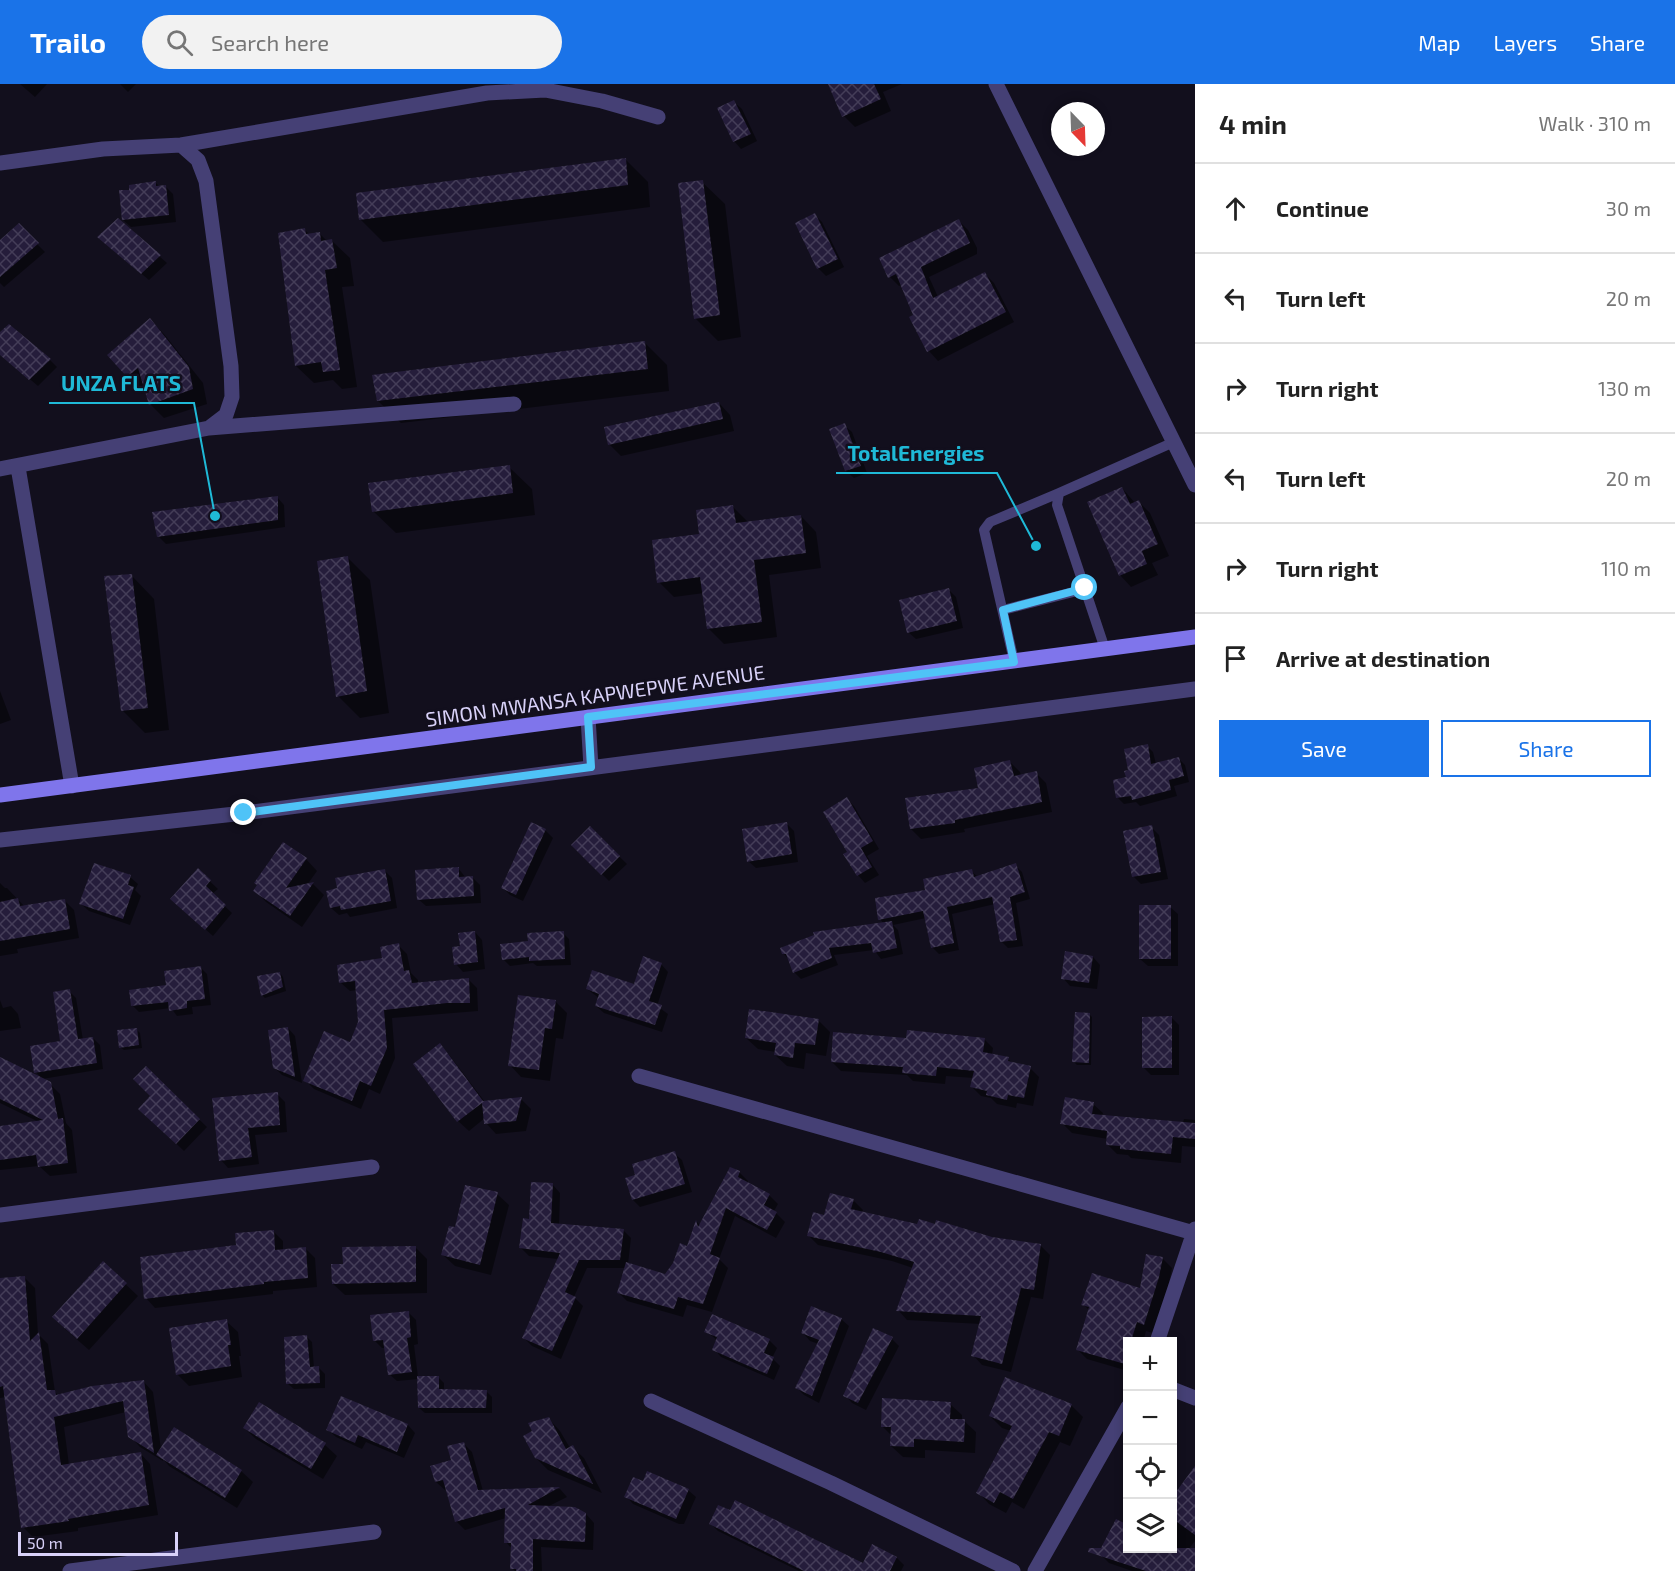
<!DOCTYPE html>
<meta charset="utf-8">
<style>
:root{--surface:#fff;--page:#f2f2f2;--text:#222;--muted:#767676;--line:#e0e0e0;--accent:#1a73e8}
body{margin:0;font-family:"Exo 2",sans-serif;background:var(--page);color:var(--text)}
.controls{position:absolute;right:18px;bottom:18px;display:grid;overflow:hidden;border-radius:0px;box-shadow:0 3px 9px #0003}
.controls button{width:54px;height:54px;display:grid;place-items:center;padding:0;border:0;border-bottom:2px solid var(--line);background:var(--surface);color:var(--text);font:30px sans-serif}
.compass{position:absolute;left:1051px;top:18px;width:54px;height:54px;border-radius:50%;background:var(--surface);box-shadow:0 3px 9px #0003;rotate:157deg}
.scale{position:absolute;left:18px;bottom:15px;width:160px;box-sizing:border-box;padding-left:6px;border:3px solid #d8d1f8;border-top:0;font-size:16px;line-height:21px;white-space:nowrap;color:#d8d1f8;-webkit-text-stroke:4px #120f1d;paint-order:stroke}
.stop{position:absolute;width:18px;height:18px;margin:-14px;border:4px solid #4fc3f7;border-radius:50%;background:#fff}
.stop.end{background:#4fc3f7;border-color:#fff;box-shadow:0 2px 6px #0008}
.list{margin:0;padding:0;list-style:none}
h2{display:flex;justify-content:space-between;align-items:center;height:78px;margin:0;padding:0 24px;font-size:26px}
h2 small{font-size:20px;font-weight:400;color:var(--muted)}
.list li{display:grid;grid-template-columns:39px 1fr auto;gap:18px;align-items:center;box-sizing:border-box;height:90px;padding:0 24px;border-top:2px solid var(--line)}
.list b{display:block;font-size:22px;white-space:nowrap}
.list em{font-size:20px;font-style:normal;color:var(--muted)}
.actions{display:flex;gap:12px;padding:18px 24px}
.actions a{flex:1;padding:14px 0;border:2px solid var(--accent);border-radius:0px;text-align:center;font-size:21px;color:var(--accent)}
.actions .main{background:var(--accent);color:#fff}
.icon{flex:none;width:33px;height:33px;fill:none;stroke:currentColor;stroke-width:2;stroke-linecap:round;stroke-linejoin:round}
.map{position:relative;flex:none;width:1195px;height:1487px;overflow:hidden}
header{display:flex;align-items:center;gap:36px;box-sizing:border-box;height:84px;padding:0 30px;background:var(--accent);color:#fff}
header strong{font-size:28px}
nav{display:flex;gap:33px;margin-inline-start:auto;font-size:21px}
.search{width:420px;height:54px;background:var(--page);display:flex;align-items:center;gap:15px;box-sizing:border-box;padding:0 21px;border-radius:33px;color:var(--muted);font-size:22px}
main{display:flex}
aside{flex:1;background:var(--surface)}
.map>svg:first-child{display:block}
.shadow{fill:#0007}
.building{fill:url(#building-cross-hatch)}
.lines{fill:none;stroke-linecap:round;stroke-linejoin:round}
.service{stroke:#454075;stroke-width:10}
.minor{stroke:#454075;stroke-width:15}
.secondary{stroke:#7f75eb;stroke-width:15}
.route{stroke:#4fc3f7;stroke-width:8}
.labels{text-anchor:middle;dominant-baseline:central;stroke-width:5;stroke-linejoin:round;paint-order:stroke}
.street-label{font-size:20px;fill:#d8d1f8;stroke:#120f1d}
.leader{fill:none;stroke:#1fb9d7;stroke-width:2}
.callout-dot{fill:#1fb9d7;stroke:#120f1d;stroke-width:2}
.callout-label{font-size:21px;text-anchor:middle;font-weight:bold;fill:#1fb9d7;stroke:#120f1d;stroke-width:5;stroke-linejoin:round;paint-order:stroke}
</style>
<header>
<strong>Trailo</strong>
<div class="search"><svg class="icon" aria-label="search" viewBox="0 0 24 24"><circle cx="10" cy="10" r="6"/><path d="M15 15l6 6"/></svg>Search here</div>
<nav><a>Map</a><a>Layers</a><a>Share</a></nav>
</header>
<main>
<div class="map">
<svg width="1195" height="1487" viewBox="0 0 1195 1487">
<defs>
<pattern id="building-cross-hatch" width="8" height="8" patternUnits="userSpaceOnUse" patternTransform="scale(1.5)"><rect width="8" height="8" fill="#251d3b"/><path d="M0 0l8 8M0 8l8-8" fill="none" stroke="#443d58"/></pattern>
</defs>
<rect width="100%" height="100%" fill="#120f1d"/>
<path class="shadow" d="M20,0H47L35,13Z
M120,0H136L128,8Z
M829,0H902L883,8L891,27L855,43L844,32Z
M734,18L742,25L757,57L741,65L734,57Z
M626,76L648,98L650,123L383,158L360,135Z
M155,98L160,103H166L173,110L176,138L131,143L123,136L130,107Z
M702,98L725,120L741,253L718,257L695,234Z
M815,131L822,138L844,183L826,192L818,184Z
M118,136L167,179L149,196L106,160Z
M959,137L968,146L977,164V170L929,193L938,213L985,190L994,199L1014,238L938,277L929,267L902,201L899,202L890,193Z
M18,141L45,168L4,203L0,199V158Z
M305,146L310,151L319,149L327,157H332L350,174L354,202L342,203L357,303L342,305L333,296L314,299L296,282Z
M150,236L164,250L203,299L207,320L164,334L150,320L145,304L142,306L128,292Z
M0,250L50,276L57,283L38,302L0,270Z
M645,259L667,281L669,307L401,339L378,317Z
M719,319L730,331L734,347L621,372L609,360Z
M844,341L852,348L867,389L854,394L846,387L831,346Z
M509,383L532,405L535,431L396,449L373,427Z
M1122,404L1135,419L1139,418L1150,429L1169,472L1152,479L1158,491L1131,503L1120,491Z
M277,413L284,421L285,443L166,460L158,452Z
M733,423L748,438L801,432L816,448L821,484L769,491L777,553L724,560L708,544L704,509L674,513L659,498L700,451Z
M348,474L370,496L389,629L360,634L338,612Z
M132,492L154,515L169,646L145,649L123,627Z
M949,506L956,513L963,544L916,555L908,548Z
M0,607L11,636L0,640Z
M1147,662L1153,668L1156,680L1178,674L1185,681L1189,698L1174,702L1177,712L1140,722L1136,718L1124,720L1118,714L1130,687Z
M1010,678L1020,688L1021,692L1036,689L1046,699L1052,728L964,745L965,748L921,755L911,745L980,705Z
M847,715L854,722L879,765L867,772L879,791L865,799L858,791Z
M786,739L794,747L798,778L756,784L748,777Z
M1151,743L1159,751L1168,795L1141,800L1134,793L1125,749Z
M590,744L627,780L609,797L573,761Z
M545,746L553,754L523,817L510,811L503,804Z
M306,775L317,787L307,801L313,800L324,811L302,843L266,818L255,806Z
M1015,781L1022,788L1030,815L1016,819L1023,862L1008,864L1001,857L995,820L952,830L959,866L939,870L932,863L926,834L893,841L898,846L903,870L881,875L874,866L834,871L838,881L801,895L794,888L790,877L783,869L884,840L880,835L927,807L971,787L978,793Z
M458,784L466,794L472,793L480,801L481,819L426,822L418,815Z
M198,786L218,805L212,810L232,829L213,852L179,822Z
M384,786L392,794L397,824L350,833L347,829L339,831L331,824L339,805Z
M130,793L138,800L135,806L141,812L130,841L89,827L81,820Z
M0,799L5,804H7L25,823L64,816L74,826L79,854L17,865L18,869L0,872Z
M1170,823L1178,830V882H1148L1140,875Z
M475,848L482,856L485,885L463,888L456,880L461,864Z
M563,849L569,855L571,881L537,882L533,879L510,882L503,875L529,859Z
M398,861L407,870L411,889L418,896V900L468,895L477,904L478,927L392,934L395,974L380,1010L369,1005L361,1025L314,1005L305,996L351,960L360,938L357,906L350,907L341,899L384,875Z
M1093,873L1100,881L1097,905L1070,902L1063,894Z
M661,880L668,888L657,922L668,930L662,948L604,929L596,922L599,914L587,905L635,902Z
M200,883L207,890L211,921L192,923L193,930L177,932L171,924L139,928L133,922Z
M280,889L283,893L286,907L265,914L262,911Z
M69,907L76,914L83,956L93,954L100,961L103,985L42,995L36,988L62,959Z
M0,916L3,924L11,922L18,930L21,944L0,947Z
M555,917L567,929L563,955L556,954L550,997L521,993L510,981Z
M1089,930L1092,933L1091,981H1077L1074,978Z
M1172,934L1179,941V991H1151L1143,983Z
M818,936L830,948L826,972L806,969L804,985L787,982L775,971L776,968L758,965L746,954Z
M288,944L295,952L302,999L282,991L275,984Z
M137,946L140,949L142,964L124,966L120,963Z
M908,955H984L993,964L992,971L1008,975L1014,980L1030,984L1039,993L1033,1022L1017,1019L1016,1024L997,1020L991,1014L981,1012L972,1003L974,994L946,992L945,1000L913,997L907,991L841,987L832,978Z
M440,961L450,972L485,1018L521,1015L531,1025L526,1047L496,1050L486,1039L485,1034L469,1047L458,1037Z
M0,975L50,1000L60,1010L66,1039L72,1046L77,1089L50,1092L39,1082L0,1086V1043L39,1038L0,1019Z
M146,984L207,1043L184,1067L140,1025L152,1012Z
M277,1010L285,1018L287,1048L255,1051L259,1080L228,1084L221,1076L213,1015Z
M1093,1020L1103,1029L1102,1032L1183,1039L1184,1035L1195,1036V1063L1182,1062L1181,1079L1131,1074L1128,1071L1117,1070L1108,1061V1055L1072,1049L1062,1039Z
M674,1069L682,1076L692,1108L640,1123L633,1116L637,1092Z
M739,1088L748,1097L747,1100L769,1111L778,1120L774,1127L785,1138L776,1154L735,1132L719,1175L728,1184L712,1228L687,1221L683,1233L627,1217L618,1208L626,1184H587L574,1213L583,1222L561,1275L532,1262L524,1254L558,1175L529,1172L521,1164L530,1137L552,1100L560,1109L559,1141L623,1146L631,1154L628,1180L665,1192L688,1164L697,1138L701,1142Z
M497,1110L509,1121L491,1191L455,1182L443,1171L456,1145Z
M853,1116L863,1126L862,1129L918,1142L1040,1161L1050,1171L1043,1215L1031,1213L1011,1288L982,1281L973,1271L981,1240L907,1236L898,1226L913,1184L892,1177L818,1161L809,1152L825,1133Z
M273,1147L283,1157V1166L306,1165L315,1174L317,1203L273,1207V1210L155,1224L146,1214L238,1163Z
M415,1163L427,1175V1209L345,1211L333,1200L344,1182Z
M1162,1174L1172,1184L1168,1203L1153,1249L1146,1247L1143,1258H1128V1287L1087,1275L1078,1266L1089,1226L1083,1220L1141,1206Z
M103,1179L138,1212L89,1266L65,1245Z
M25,1194L35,1204L38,1250L48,1260L55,1308L59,1312L143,1297L153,1308L161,1365L241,1387L253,1398L237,1424L169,1382L163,1375V1377L140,1363L130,1352L126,1328L64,1343L69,1381L140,1369L150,1380L158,1431L78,1444V1447L33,1453L23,1443L6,1313L0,1314V1196Z
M408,1228L416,1236L418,1260L414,1261L418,1293H438L444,1299V1307H486L492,1313V1329H425L419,1324V1295L397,1297L389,1290L385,1264H382L375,1257Z
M713,1232L770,1257L777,1264L772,1274L780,1282L774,1296L721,1273L714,1265L718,1257L706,1247Z
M841,1235L849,1242L819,1319L804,1311L797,1304L819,1260L810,1257L803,1249Z
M226,1237L238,1248L241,1272H239L242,1293L189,1302L177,1290Z
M306,1252L312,1258L314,1284H319L325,1290V1304L294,1305L288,1300Z
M892,1255L899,1262L866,1326L852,1319L845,1311Z
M342,1314L408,1341L415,1349L404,1374L366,1358L362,1365L336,1353L328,1346Z
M259,1320L325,1361L337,1372L323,1395L256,1355L244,1344Z
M950,1320L962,1331V1337H964L976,1348L975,1369L925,1366V1374L903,1373L891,1362L892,1352L882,1342Z
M1071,1321L1083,1333L1070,1362L1060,1358L1024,1425L1012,1418L1006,1429L989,1420L978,1408L1011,1347L1002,1344L990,1332Z
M549,1335L560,1347L570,1364L572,1363L584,1374L602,1409L548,1386L536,1374Z
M463,1359L472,1368L483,1407L560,1405L567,1413L547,1423L586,1430L594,1439L593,1466L541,1463L542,1487H515L512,1484V1465L506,1458V1434L465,1446L456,1437L447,1406H445L436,1398L453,1377Z
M1195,1384V1457L1184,1471L1195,1476V1487H1132L1109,1479L1101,1471L1128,1464H1172V1415Z
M643,1399L688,1406L696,1413L684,1440H679L633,1420L626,1412Z
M711,1440L838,1487H799L718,1447Z
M873,1462L897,1474L904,1481L901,1487H860Z"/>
<path class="building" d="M828,0H874L881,15L842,33Z
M734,16L751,50L733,58L717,24Z
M626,74L628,101L359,136L356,109Z
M703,96L720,231L694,235L678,99Z
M156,97V102L166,101L169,131L122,136L119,106H129V101Z
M815,129L838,175L817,185L795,139Z
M118,134L161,171L141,190L97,153Z
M959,135L970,159L921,183L933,214L985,188L1006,228L927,268L909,233L913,231L896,190L888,194L879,174Z
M19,139L39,159L0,193V156Z
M305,144L306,150L320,148L321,157L332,155L337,184L325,186L340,286L323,288L321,278L295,282L278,149Z
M150,234L189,283L193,305L149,321L138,284L127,293L107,271Z
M9,240L51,275L29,296L0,271V248Z
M645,257L648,285L377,317L372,291Z
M719,318L723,335L608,361L604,343Z
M845,339L861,382L845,387L829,345Z
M510,381L513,409L372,428L368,399Z
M1122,403L1130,420L1139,416L1158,460L1142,467L1147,480L1119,492L1087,418Z
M278,412V436L157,453L152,428Z
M733,421L736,439L801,431L806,469L754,476L762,538L707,545L700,493L657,499L652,456L699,450L696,426Z
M348,472L367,607L336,613L317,477Z
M132,490L148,624L121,627L104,492Z
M949,504L957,537L907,549L899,516Z
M1148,660L1151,680L1179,673L1184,692L1169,696L1171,706L1132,716L1131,712L1116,714L1113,696L1126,693L1124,687L1128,686L1124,665Z
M1010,676L1014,692L1037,687L1042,718L955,736V739L910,745L905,714L978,704L974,684Z
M847,713L873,757L861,764L872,783L857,792L843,770L847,768L823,728Z
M531,738L546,745L516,811L501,804Z
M787,738L792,770L747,778L742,745Z
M1152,741L1161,788L1132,793L1123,747Z
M590,742L620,772L601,791L571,761Z
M283,758L307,774L286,804L314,798L290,832L253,807L257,801L254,799Z
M94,779L131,791L128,801L134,803L123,835L79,820Z
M1016,779L1025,808L1010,813L1017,856L1000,858L992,813L947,823L954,859L931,864L923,827L878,836L875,814L925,806L923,795L972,785L974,793Z
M459,783V793L473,792L474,812L417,816L415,786Z
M198,784L211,796L206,802L226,821L205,846L170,815Z
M385,785L391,817L341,826L340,822L330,824L326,807L337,804L335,794Z
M18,814L20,822L65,815L70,845L0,857V818Z
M1139,821H1171V875H1139Z
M892,837L897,864L873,869L871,859L829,864L832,874L793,889L786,870H782L780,864L814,851L813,848Z
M475,847L478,878L454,881L452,863L460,862L458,849Z
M564,847L565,875L529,877V873L502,876L500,860L528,857L527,849Z
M399,859L404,887L409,886L412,899L469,894L470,919H447L384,926L387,964L371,1002L360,997L352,1017L303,997L324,947L350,958L358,938L355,897L339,899L337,881L382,874L380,863Z
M1065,867L1093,872L1089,899L1061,895Z
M643,872L662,879L649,917L662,921L655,941L595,922L599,910L586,905L592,886L634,900Z
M201,882L205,915L187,917V924L169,927L168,918L131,922L129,906L166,901L164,887Z
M280,888L283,903L261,912L257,892Z
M70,905L78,955L93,953L97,979L34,989L30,962L60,957L53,908Z
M518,911L556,916L552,945L545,944L539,986L508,982Z
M749,925L819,935L815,961L795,959L793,974L774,971L776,959L745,954Z
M1075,928L1090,929L1089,979L1072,978Z
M1172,932V984H1142V933Z
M288,943L295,993L273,984L268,946Z
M137,944L139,961L119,964L117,946Z
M907,946L985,954L983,968L1009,973L1008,977L1031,982L1024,1014L1008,1011L1007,1016L986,1011L987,1007L970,1003L974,987L937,983L936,992L902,989L903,983L831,978L833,948L906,954Z
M440,959L483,1017L522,1013L516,1037L484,1040L482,1019L457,1038L413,980Z
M0,973L51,998L58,1035L63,1034L68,1079L38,1083L36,1071L0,1076V1042L43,1036L0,1015Z
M146,982L200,1035L176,1060L138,1025L150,1012L133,995Z
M278,1008L280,1041L248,1044L252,1073L219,1077L212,1014Z
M1065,1013L1094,1018L1092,1030L1195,1039V1055L1173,1053L1171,1070L1120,1065V1062L1106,1061L1107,1047L1060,1040Z
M675,1067L685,1100L632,1116L625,1094L635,1091L632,1080Z
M730,1083L740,1087L738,1093L770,1110L764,1121L777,1128L767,1146L726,1124L710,1170L720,1174L703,1220L678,1213L674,1225L617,1209L626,1178L665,1190L673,1179L680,1159L687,1162L696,1136L698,1143Z
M531,1098L553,1099L551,1139L624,1145L620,1176H579L565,1208L576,1213L552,1267L522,1254L560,1169L519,1164L523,1134L529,1135Z
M465,1101L498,1108L480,1181L441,1171L449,1142L455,1143Z
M830,1109L854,1115L851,1125L917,1140L919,1135L935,1140L936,1136L992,1153L1041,1160L1034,1206L1021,1204L1002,1280L971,1272L981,1232L896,1227L914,1178L881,1168L807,1152L813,1128L824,1131Z
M274,1146L275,1166L306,1163L308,1194L264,1198V1200L144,1215L140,1173L236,1161L235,1149Z
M416,1162V1198L332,1200L331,1180H343L342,1163Z
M1146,1170L1163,1173L1159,1193L1144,1241L1137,1238L1131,1257H1128V1271L1125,1280L1076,1266L1089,1223L1081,1221L1092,1189L1140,1204Z
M103,1177L127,1199L77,1255L52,1233Z
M25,1192L30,1257L39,1248L47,1306H55L56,1311L92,1302L144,1296L154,1369L128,1353L123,1317L54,1333L61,1381L141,1368L149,1421L68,1435L69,1437L21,1444L3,1302L0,1303V1194Z
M811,1222L842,1234L812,1312L795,1304L819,1256L801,1249Z
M409,1227L411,1253L407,1254L412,1288L388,1291L383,1256L373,1257L370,1231Z
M712,1230L770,1255L764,1269L774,1273L767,1290L712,1266L717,1253L704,1248Z
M227,1235L231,1261H228L231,1282L176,1291L169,1244Z
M873,1244L893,1253L858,1319L843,1312Z
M307,1251L310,1283L319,1282L320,1299L286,1300L284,1253Z
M417,1292H439V1305L487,1306L486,1324H418Z
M1005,1293L1072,1320L1059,1352L1049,1348L1013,1415L1000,1408L994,1419L976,1409L1012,1342L989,1332Z
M341,1312L408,1340L397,1368L358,1351L355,1359L326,1346Z
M882,1314L951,1318L950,1335H965L964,1358L914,1355V1363L890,1362L891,1343H881Z
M259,1318L326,1359L311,1385L243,1344Z
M549,1333L566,1365L573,1361L593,1400L535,1374L523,1352L532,1347L528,1339Z
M174,1343L242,1386L225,1414L156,1371Z
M464,1358L478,1406L560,1403L528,1421L575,1423L586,1429L585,1458L533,1455V1487H516V1485H510L511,1459H504L505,1424L455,1438L443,1396L435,1398L430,1382L451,1376L447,1362Z
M1195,1382V1451L1173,1435V1412Z
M647,1387L689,1405L676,1435L624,1413L633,1393L643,1397Z
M735,1416L863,1479L872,1460L897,1473L890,1487H804L709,1440L718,1421L730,1426Z
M1116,1435L1128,1441V1464H1195V1487H1146L1088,1468L1089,1464H1101Z"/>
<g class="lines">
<path class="service" d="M1003,526L1085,505
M1105,565L1057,421L1059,409L1174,358
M1014,577L984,446L990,438L1059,409"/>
<path class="minor" d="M996,0L1195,401
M181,61L198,76L206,97L231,282L232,313L226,331L209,344
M0,79L103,65L181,61L487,9L545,6L602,17L658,33
M18,383L72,702
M0,385L209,344L514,320
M588,633L591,683
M0,756L244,729L1195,605
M639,992L1194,1149
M0,1131L372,1083
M1157,1258L1195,1145
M1172,1305L1195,1314
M651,1317L831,1399L1013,1487
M70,1487L374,1448
M1035,1487L1128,1323"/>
<path class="secondary" d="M0,711L1195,553"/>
</g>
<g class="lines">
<path class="route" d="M244,729L591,683L588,633L1014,578L1003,526L1085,504"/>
</g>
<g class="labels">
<g class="street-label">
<text transform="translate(595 611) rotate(-8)">SIMON MWANSA KAPWEPWE AVENUE</text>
</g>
</g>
<path class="leader" d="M215 432L194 319H49M1036 462L997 389H836"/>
<g class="callout-dot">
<circle cx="215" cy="432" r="6"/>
<circle cx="1036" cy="462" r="6"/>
</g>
<g class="callout-label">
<text x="121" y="307">UNZA FLATS</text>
<text x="916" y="377">TotalEnergies</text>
</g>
</svg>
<div class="controls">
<button>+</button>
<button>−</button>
<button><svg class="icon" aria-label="locate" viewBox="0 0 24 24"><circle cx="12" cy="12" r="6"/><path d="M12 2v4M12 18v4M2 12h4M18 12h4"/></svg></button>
<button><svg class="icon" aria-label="layers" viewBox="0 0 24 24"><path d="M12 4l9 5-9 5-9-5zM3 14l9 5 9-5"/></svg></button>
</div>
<svg class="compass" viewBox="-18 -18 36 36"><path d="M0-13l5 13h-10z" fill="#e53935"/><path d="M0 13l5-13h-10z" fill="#767676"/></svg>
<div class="scale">50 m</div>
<div class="stop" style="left:1085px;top:504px"></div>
<div class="stop end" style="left:244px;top:729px"></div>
</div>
<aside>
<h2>4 min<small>Walk · 310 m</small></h2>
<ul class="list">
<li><svg class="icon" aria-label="ahead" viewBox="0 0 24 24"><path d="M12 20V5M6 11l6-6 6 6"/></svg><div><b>Continue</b></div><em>30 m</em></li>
<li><svg class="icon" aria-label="left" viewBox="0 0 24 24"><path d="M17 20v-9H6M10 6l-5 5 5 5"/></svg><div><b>Turn left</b></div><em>20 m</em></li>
<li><svg class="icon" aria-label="right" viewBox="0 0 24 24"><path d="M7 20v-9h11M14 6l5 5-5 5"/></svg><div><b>Turn right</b></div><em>130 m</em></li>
<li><svg class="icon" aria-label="left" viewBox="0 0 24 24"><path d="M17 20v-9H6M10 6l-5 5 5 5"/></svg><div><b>Turn left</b></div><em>20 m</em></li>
<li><svg class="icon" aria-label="right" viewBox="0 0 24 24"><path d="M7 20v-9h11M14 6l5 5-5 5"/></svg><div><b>Turn right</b></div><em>110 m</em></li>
<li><svg class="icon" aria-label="arrive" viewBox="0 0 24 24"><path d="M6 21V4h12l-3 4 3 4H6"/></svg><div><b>Arrive at destination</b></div></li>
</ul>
<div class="actions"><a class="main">Save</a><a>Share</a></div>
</aside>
</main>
